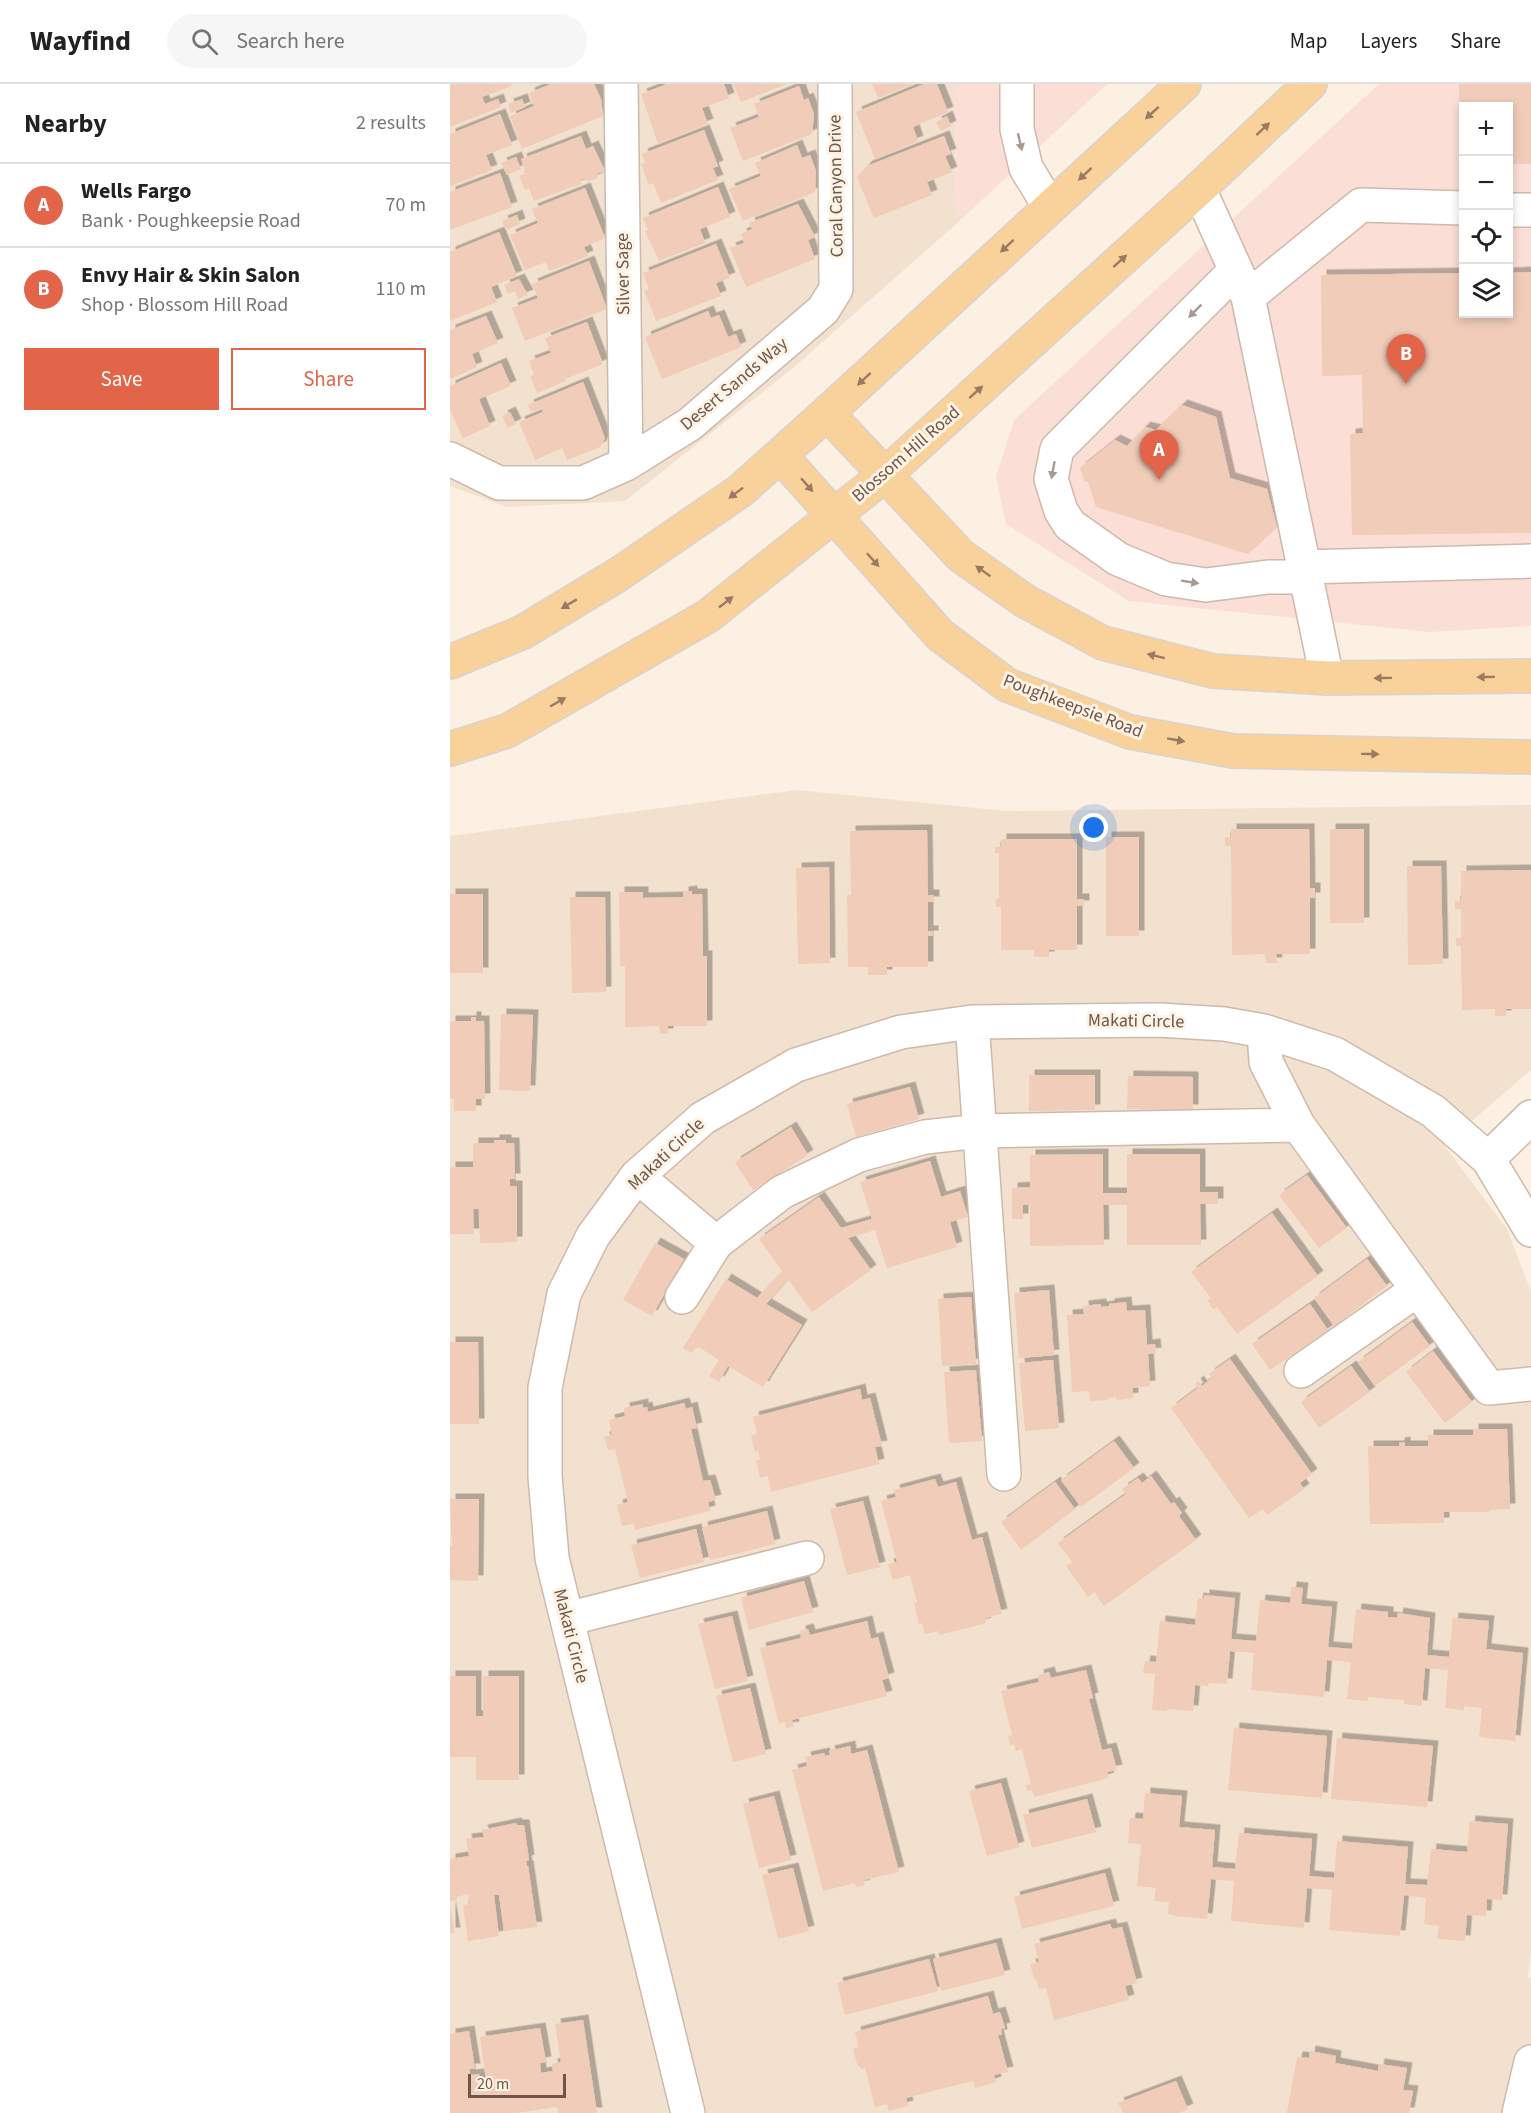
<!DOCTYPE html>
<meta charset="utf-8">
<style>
:root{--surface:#fff;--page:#f6f6f6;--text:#222;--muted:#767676;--line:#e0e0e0;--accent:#e26449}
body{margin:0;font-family:"Source Sans 3",sans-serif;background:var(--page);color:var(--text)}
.controls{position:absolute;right:18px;top:18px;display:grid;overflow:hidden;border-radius:0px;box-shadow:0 3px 9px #0003}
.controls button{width:54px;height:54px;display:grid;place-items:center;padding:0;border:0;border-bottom:2px solid var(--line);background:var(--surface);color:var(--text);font:30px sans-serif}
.scale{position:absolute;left:18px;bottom:15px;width:98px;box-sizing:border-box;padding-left:6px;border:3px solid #715549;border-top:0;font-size:16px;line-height:21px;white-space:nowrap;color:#715549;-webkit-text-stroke:4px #fef4e6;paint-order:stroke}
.you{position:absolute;left:644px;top:744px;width:21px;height:21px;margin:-15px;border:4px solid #fff;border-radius:50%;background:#1a73e8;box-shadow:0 0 0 9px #1a73e833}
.badge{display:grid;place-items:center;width:39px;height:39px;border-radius:50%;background:var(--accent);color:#fff;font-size:20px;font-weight:700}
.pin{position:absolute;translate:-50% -50px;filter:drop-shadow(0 2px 3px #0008)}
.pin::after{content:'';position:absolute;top:32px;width:21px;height:18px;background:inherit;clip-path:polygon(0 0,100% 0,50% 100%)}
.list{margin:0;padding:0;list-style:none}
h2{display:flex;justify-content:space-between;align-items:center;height:78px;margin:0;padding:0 24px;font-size:26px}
h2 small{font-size:20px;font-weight:400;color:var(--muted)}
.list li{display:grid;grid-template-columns:39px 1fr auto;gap:18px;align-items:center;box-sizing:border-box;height:84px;padding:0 24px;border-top:2px solid var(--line)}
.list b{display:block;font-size:22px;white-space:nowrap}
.list p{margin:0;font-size:20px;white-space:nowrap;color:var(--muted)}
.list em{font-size:20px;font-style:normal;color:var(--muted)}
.actions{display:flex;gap:12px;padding:18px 24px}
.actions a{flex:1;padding:14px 0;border:2px solid var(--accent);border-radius:0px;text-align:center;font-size:21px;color:var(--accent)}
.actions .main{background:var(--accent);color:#fff}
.icon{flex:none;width:33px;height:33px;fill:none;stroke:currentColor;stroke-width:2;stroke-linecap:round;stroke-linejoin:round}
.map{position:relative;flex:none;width:1081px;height:2029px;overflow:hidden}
header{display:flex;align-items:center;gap:36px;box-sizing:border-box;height:84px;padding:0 30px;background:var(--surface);border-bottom:2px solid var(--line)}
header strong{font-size:28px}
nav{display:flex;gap:33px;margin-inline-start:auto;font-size:21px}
.search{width:420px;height:54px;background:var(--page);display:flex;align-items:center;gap:15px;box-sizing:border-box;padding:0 21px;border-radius:33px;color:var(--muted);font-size:22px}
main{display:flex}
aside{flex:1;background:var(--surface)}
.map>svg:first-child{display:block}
.residential{fill:#f2e1cf}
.commercial{fill:#fbded5;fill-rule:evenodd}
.building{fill:#f0ccb9;filter:url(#shadow)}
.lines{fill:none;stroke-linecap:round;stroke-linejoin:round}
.minor-casing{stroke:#ceb9ab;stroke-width:36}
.major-casing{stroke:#dad3d0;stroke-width:36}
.minor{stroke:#fff;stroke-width:33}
.major{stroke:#f8d19b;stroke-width:33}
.oneway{fill:#9a7a62}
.oneway2{fill:#aa9992}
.labels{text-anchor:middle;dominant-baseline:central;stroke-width:6;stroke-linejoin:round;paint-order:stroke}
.street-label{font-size:18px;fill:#715549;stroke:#fef4e6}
</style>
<header>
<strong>Wayfind</strong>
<div class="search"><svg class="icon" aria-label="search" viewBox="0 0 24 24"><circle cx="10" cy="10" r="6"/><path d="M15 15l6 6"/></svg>Search here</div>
<nav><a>Map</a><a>Layers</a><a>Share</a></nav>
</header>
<main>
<aside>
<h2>Nearby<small>2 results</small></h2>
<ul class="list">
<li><span class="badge">A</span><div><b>Wells Fargo</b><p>Bank · Poughkeepsie Road</p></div><em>70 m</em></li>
<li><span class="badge">B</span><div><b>Envy Hair &amp; Skin Salon</b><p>Shop · Blossom Hill Road</p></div><em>110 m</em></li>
</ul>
<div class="actions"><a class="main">Save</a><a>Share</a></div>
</aside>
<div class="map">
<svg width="1081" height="2029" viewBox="0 0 1081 2029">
<defs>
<filter id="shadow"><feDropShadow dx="5.5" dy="-5.5" stdDeviation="0" flood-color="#0004"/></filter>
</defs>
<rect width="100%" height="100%" fill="#fbf0e1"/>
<path class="residential" d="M0,0H505L506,140L343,284L175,417L57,423L0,402Z
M347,706L556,727L1081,721V986L994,1061L1057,1145L1081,1208V1869L1078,1893L1081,1894V2029H0V752Z"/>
<path class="commercial" d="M505,0H657L506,140Z
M929,0H1081V542L980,548L679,517L556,440L546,393L564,336ZM1014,22H1058V230H1014Z"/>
<path class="building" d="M0,0H61L62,2L32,13L35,20L48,15L51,23L0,43Z
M101,0H144L151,15L153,32L72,65L60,32L84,22L79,9Z
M217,0H274L279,14L252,24L258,40L208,60L191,10Z
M283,0H337L291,18Z
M422,0H463L428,14Z
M474,0H487L498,28L463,43L468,57L425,75L406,28Z
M1009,0H1081V80H1058V22H1014V81H1010Z
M349,2L354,16L358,14L364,30L362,50L293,77L280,44L309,33L304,20Z
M72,15L75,23L61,29L58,20Z
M50,30L62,61L36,71L42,86L0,102V50Z
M497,32L501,42L491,47L486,38Z
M254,46L268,82L263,84L268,96L211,119L203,99L199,101L191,80L195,79L192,70Z
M131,52L136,65L143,62L155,87L146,90L148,94L137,98L136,94L130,96L131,100L84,117L79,104L75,106L69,92L76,89L71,75Z
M494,52L501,70L495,72L502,88L477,98L482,111L424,134L407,93L417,82Z
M347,61L352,74L360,71L366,87L365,108L293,137L279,105L311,92L305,79Z
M66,73L71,85L57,91L51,79Z
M50,89L62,123L0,146V108Z
M268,103L280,133L250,145L255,159L209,177L195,147L198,146L193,134Z
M135,104L155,154L134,163L138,172L121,179L99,187L96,178L75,186L60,151L88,139L82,125Z
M348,120L365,153L358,156L365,175L296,203L280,164L294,159L291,150L302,145L299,139Z
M67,131L70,140L56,146L52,137Z
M49,148L67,192L41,203L47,218L0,237V168Z
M266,160L280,194L266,199L271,212L206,237L194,207L199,205L193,189Z
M139,177L157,225L75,257L62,224L88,214L82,200Z
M1081,188V449L902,451L900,350L913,349L912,291L872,292L871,191L1014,189V230H1058V189Z
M69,195L78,211L68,215L65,207L58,210L54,201Z
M258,227L261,234L269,231L278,253L286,250L291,263L212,295L195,253Z
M36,232L48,259L22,270L27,283L0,295V246Z
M137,238L153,280L115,295L116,297L87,309L80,292L84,291L79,277L101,269L95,254Z
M51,279L61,302L29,315L40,342L13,354L0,326V302Z
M133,298L155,354L150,363L117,376L112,364L85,376L69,338L93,328L92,324L81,328L78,321Z
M732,321L766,333L780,394L817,405L827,443L798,470L646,423L638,398L634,397L630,384L665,356L677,362L695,343L706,346Z
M60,328L66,340L58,344L52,332Z
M781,745H859L860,804H865V814H860V870H826L827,879H816L815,870L782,871L781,762H775V753H781Z
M880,745H914V839H880Z
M477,746L478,811H484V818H478V847H483V852H478V883H437V891H418V883H398L397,811H401L400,747Z
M656,753H689V852H656Z
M551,755H627V815H634V822H627V866H599V873H584V866H551V823H546V815H549V769H545V763H551Z
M957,782H991L993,880L958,881Z
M379,783L380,879L348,880L346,784Z
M1081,786V925H1056V932H1045V925L1012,926L1011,862H1006V854H1011V825H1005V817H1011V787Z
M242,807V810H252L253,872H257V942H218V950H210L209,942L175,943V882H170L169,808H193V814L233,813V808Z
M0,810H33V889H0Z
M120,813H155L156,908L122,909Z
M51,930L83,931L80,1007L49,1006Z
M21,933H26V937H34L35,1015H26V1027H4V1015H0V937H21Z
M579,991H645V1026L579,1027Z
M678,992L743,993V1026L677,1025Z
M460,1003L469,1035L406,1053L397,1020Z
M341,1043L358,1071L303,1106L285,1078Z
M44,1056H56V1059H64L65,1095H60V1102H67V1158L30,1159L29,1125H23L24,1150H0V1083H23V1059H44Z
M653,1070V1109H677V1070H750V1108H768V1120H750L751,1161H677V1121H653L654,1161L580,1162V1121H573V1135H562V1104L580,1103V1071Z
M480,1077L491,1113L510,1107L518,1133L500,1138L507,1163L437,1184L425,1146L398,1154L421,1186L362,1228L338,1195L316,1220L352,1241L313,1303L278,1282L269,1298L259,1292L269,1276L247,1262L242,1269L233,1264L276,1195L307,1214L332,1187L309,1155L369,1113L391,1144L422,1135L410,1098Z
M857,1091L897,1144L869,1164L829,1111Z
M822,1129L868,1192L787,1250L767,1223L763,1225L757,1216L761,1214L741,1188Z
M205,1159L234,1175L202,1232L173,1216Z
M917,1175L937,1202L884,1242L864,1214Z
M599,1206L604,1271L569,1274L564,1209Z
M521,1213L526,1280L492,1282L488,1215Z
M676,1218L677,1227L695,1226L697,1261L705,1260L706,1269L698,1270L700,1302L683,1304V1314L667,1316L666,1313L658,1314V1316L640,1317L639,1307L622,1308L617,1231L634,1230L633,1222L651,1220V1223L659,1222V1220Z
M860,1220L878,1246L820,1286L802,1260Z
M962,1238L980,1262L925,1302L908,1278Z
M0,1258H28L29,1340H0Z
M983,1267L1022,1318L995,1339L956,1288Z
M780,1275L862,1390L850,1399L854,1405L817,1431L813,1425L799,1434L721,1324L748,1304L745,1300L748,1297L752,1302L762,1294L759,1290Z
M603,1276L609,1344L575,1347L569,1279Z
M901,1282L920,1308L869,1344L851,1318Z
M526,1286L532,1357L499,1359L494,1288Z
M410,1305L412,1316L420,1314L432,1362L425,1363L429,1380L321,1408L318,1392L310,1394L306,1376L310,1375L308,1367L305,1368L301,1352L307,1350L303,1333Z
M234,1319L236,1325L242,1323L247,1344L241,1345L253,1397L260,1396L266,1416L258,1418L260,1427L185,1446L184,1440L172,1442L167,1421L178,1418L165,1365L158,1366L154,1353L162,1351L159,1336L175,1332L174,1324L193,1320V1324L197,1323L198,1328Z
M1023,1345H1057L1060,1425L1039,1426V1428H994V1439L920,1440L918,1362H949V1359L955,1358V1362H978V1351H1023Z
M664,1357L684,1384L631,1423L611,1396Z
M701,1392L721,1420L724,1418L732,1429L729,1432L746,1456L654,1522L644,1508L638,1513L616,1482L622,1478L608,1459L676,1410L672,1405L688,1394L692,1399Z
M485,1395L488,1403L506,1398L522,1456L532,1453L552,1530L535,1534L536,1539L489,1551L488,1547L475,1550L472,1539L469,1540L464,1519H467L460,1491L443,1496L438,1480L447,1478L431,1417L446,1413L444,1406Z
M605,1398L625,1425L571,1466L551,1438Z
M0,1415H29L28,1497L0,1496V1462H2Z
M413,1417L430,1483L397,1491L380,1425Z
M317,1427L325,1460L260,1476L252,1443Z
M246,1445L254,1478L190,1494L181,1461Z
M354,1497L363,1528L299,1546L291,1514Z
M841,1503L853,1504L851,1520L882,1523L878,1563L902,1565L906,1525L938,1528V1533L947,1534L948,1529L980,1534L977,1571L999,1573L1003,1534L1039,1537L1036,1565L1073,1569L1065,1657L1029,1653L1032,1624L1014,1622V1626L995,1624L998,1586L975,1584L972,1622L954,1620V1616L918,1613V1617L897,1615L901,1578L877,1576L874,1613L801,1606L804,1569L780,1567L777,1600L759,1599L758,1602L745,1601L743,1627L717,1625V1627L702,1626L705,1590L693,1589L695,1577L706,1578L710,1537L745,1541L748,1514L754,1515V1511L785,1514L781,1555L806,1557L810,1516L840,1519Z
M282,1532L298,1597L265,1605L248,1540Z
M417,1537L421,1555L428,1553L439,1594L432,1596L437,1612L342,1636L344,1643L336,1644L335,1638L329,1640L310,1564L351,1554L350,1547L358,1545L360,1551Z
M636,1586L643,1614L639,1615L652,1666L661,1664L667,1686L657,1688L659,1694L584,1713L582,1706L577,1707L576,1701L581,1700L572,1665L566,1667L564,1660L560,1661L558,1652L562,1651L551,1607L589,1598L588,1591L599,1588L601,1594Z
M0,1592H26V1632H33V1592H69V1696H26V1673H0Z
M300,1604L316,1670L283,1678L266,1612Z
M784,1644L877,1652L872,1714L778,1706Z
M887,1654L983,1662L977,1723L881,1715Z
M400,1662L401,1670L417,1666L449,1788L414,1796L415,1801L406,1803L405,1799L373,1807L342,1686L357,1682L355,1673L374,1669L375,1672L380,1671L379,1667Z
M551,1699L569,1763L537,1772L519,1707Z
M695,1709L732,1712L729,1743L765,1746L762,1783L785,1785L789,1749L862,1755L859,1792L884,1794L887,1757L958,1763L955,1800L977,1801L981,1765L1017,1768L1020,1737L1058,1740L1052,1816L1037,1815L1036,1832L1017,1831L1015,1857L987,1855L989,1842L974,1840L976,1814L954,1811L950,1852L879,1846L882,1806L857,1804L854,1844L781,1837L784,1797L761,1795L757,1835L725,1832V1831L718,1830L719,1818L704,1817L706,1804L687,1802L691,1760L678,1759L680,1734L693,1735Z
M324,1712L341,1776L309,1784L293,1720Z
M637,1715L646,1748L582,1764L573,1731Z
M66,1739L67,1741H74L79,1776L76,1777L77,1782H78L87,1843L54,1847L49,1811H44L49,1852L18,1857L13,1821L20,1820L18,1810L6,1813L7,1816L0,1817V1775L19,1772L16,1755L34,1753L32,1746Z
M343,1784L359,1847L328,1855L312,1791Z
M655,1789L664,1822L572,1845L564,1813Z
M0,1821L5,1849H0Z
M660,1840L662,1845L672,1843L687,1899L675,1902L679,1916L604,1936L596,1904L589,1905L586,1895H584L580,1880L589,1878L584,1860Z
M546,1859L555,1891L491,1907L483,1875Z
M479,1875L488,1907L395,1931L387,1899Z
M538,1912L543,1930L550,1928L555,1944L551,1945L552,1951H548L558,1988L544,1991L546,1998L525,2004L523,1997L456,2014L458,2022L439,2027L437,2020L425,2023L415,1984L411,1985L410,1982L408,1983L403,1965L409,1963L405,1948Z
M133,1936L147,2029H108L107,2023L66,2029H0V1950L19,1947L25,1985H20V1991L29,1990L30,1996L36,1995L30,1953L90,1944L96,1978L90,1979L91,1989L103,1987L102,1980L111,1978L105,1940Z
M860,1967L886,1972L885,1979L928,1987L929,1980L957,1984L953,2006L963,2007L959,2029H837L847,1973L859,1974Z
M726,1997L738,2025L729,2029H673L668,2019Z"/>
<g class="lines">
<defs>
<path id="minor" d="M171,0L176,380
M567,0V45L576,84L600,123
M749,105L798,213L877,594
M1058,126H1081
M786,186L607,365L601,395L611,427L620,441L668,475L716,495L756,501L818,493H856
M798,213L911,121L1014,124
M0,375L49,399H133L176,380L240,340L373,226L386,205L385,0
M853,483L1081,477
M522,938L554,1390
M814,947L816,978L848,1041L1039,1304L1081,1300
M1038,1075L1081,1033
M187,1092L266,1159
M232,1213L266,1159L332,1108L409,1071L475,1053L530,1047L848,1041
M851,1287L967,1206
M117,1535L357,1474
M238,2029L102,1474L95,1392V1304L114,1210L143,1152L187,1092L253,1034L346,981L451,948L522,938L709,936L774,940L814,947L885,970L983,1027L1038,1075L1081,1146
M1069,2029L1081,1978"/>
<path id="major" d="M377,329L511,472L575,517L653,559L763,587L877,594L1081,592
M330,371L490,551L557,601L680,648L783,667L1081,673
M0,578L73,548L169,490L290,407L377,329L734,0
M0,665L57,647L258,532L436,390L749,105L860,0"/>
</defs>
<use href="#minor" class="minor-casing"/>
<use href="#major" class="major-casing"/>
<use href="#minor" class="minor"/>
<use href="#major" class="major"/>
</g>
<defs><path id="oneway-solid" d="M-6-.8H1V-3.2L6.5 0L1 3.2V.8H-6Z" transform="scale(1.5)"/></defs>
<g class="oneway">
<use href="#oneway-solid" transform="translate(702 29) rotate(138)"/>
<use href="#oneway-solid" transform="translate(813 45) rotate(-43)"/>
<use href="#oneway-solid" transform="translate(635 90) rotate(137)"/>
<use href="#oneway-solid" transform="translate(557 162) rotate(137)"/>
<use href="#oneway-solid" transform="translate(670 177) rotate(-42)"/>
<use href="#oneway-solid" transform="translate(414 295) rotate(137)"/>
<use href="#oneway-solid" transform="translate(526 308) rotate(-42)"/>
<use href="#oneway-solid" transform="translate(357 401) rotate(49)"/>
<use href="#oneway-solid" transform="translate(286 409) rotate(143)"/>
<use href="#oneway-solid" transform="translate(423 476) rotate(48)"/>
<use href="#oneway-solid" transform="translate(533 487) rotate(-145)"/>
<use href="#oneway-solid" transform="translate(276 518) rotate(-38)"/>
<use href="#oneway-solid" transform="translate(119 520) rotate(149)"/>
<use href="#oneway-solid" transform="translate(706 572) rotate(-166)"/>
<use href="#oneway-solid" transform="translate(1036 593) rotate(179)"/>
<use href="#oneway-solid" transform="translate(933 594) rotate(179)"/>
<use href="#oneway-solid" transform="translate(108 618) rotate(-30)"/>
<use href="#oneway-solid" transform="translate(726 656) rotate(10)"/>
<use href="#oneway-solid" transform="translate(920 670) rotate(1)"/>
</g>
<g class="oneway2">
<use href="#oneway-solid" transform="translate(570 58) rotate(77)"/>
<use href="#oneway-solid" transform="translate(745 227) rotate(135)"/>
<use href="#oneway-solid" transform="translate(603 386) rotate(100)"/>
<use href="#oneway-solid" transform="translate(740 498) rotate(9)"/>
</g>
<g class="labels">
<g class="street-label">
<text transform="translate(386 102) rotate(-91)">Coral Canyon Drive</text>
<text transform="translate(173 190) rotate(-91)">Silver Sage</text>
<text transform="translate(284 300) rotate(-40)">Desert Sands Way</text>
<text transform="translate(456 370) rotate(-41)">Blossom Hill Road</text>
<text transform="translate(623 622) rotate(21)">Poughkeepsie Road</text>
<text transform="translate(686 937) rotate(1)">Makati Circle</text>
<text transform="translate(216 1070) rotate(-43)">Makati Circle</text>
<text transform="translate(121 1552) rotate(76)">Makati Circle</text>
</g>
</g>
</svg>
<div class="controls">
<button>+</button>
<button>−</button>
<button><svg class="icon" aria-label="locate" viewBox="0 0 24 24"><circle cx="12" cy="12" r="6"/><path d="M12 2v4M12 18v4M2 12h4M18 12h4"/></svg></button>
<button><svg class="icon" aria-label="layers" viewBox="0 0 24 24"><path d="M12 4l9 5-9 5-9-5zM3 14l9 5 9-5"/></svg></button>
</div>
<div class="scale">20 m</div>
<div class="you"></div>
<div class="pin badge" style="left:709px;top:396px">A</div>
<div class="pin badge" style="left:956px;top:300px">B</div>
</div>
</main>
